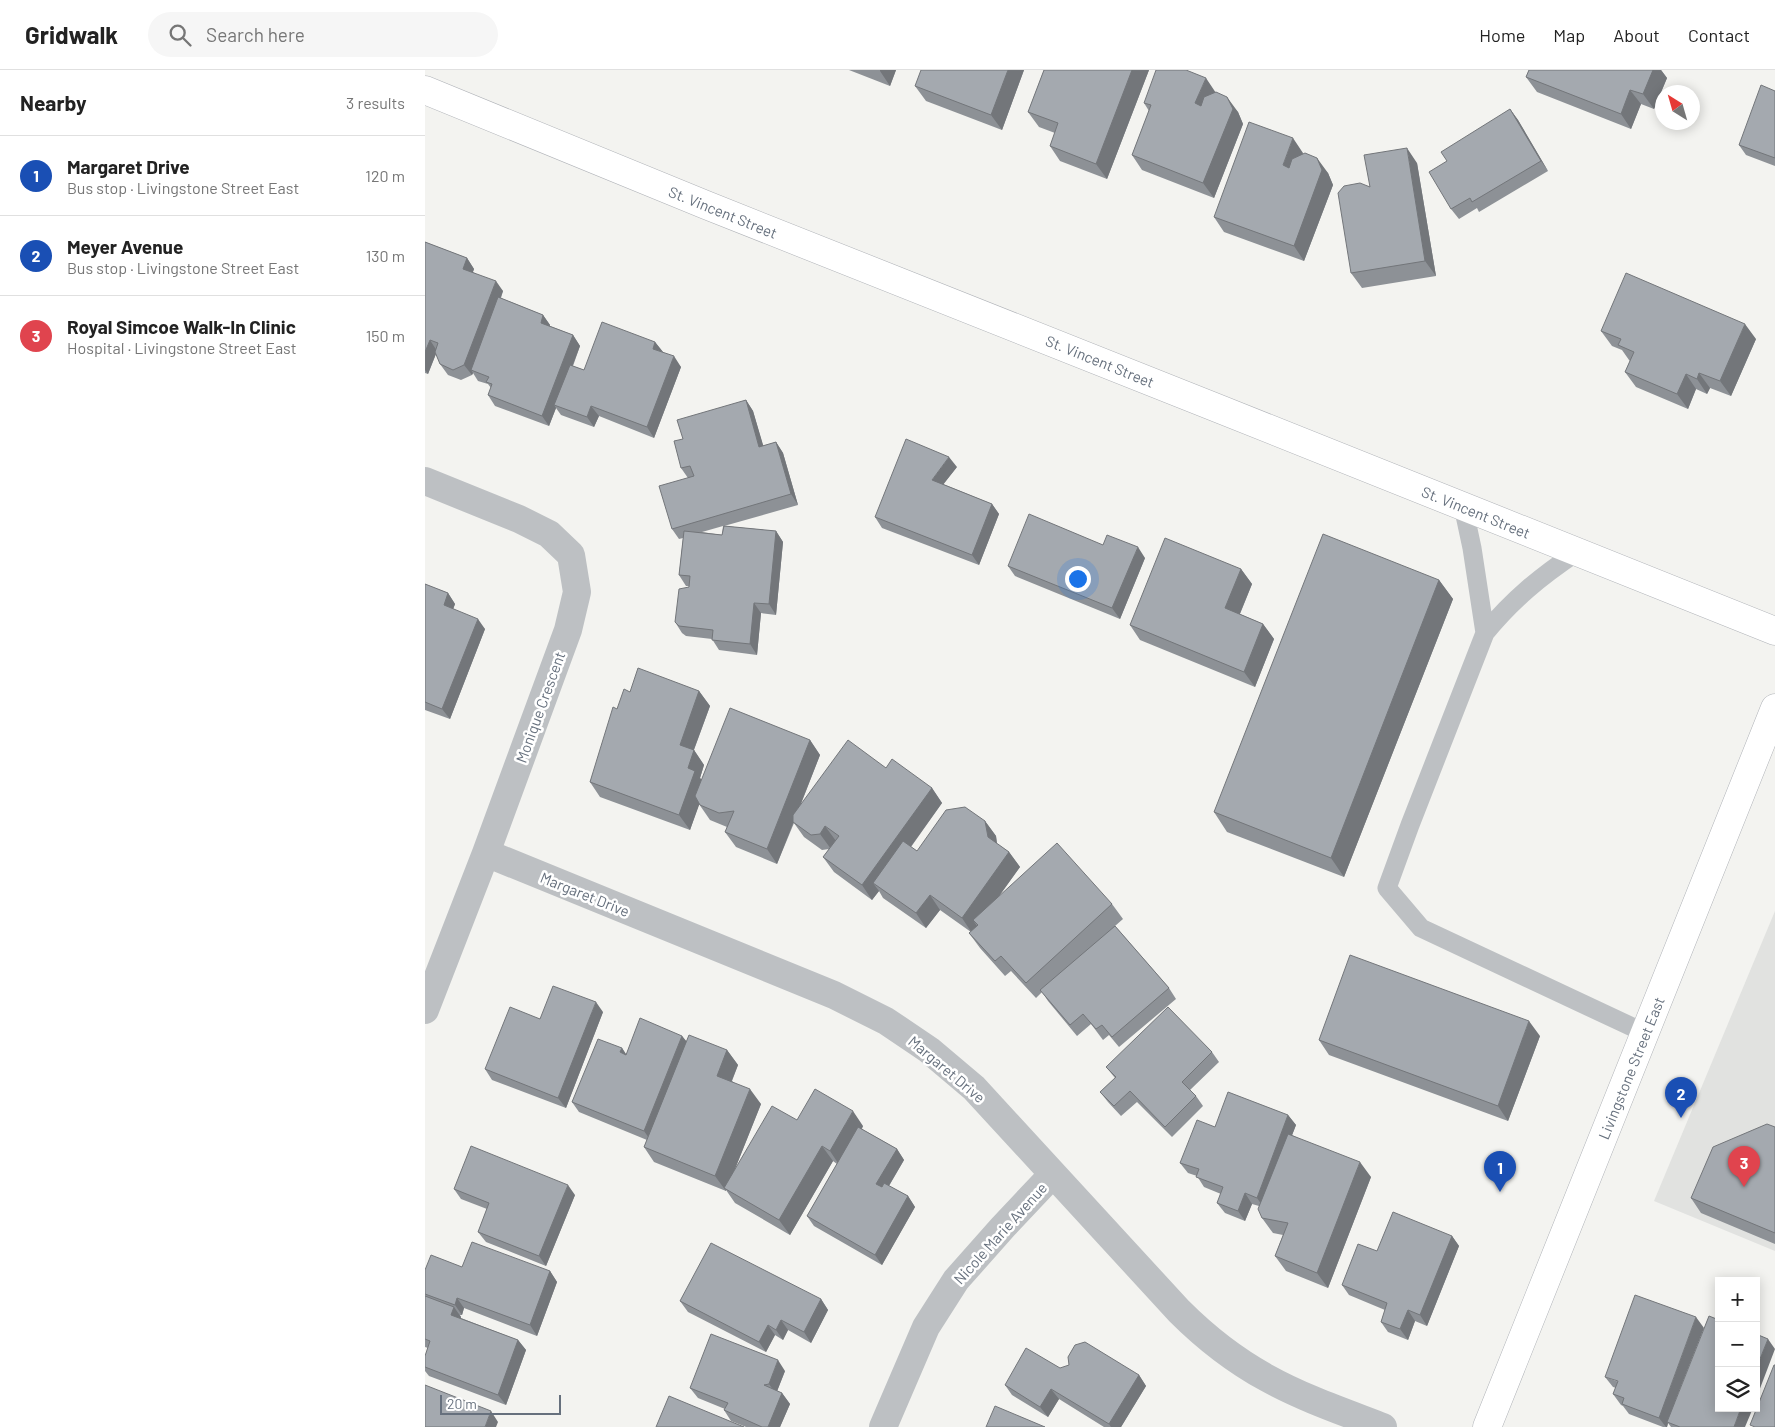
<!DOCTYPE html>
<meta charset="utf-8">
<style>
:root{--surface:#fff;--page:#f6f6f6;--text:#222;--muted:#767676;--line:#e0e0e0;--accent:#b45309}
body{margin:0;font-family:Barlow,sans-serif;background:var(--page);color:var(--text)}
.controls{position:absolute;right:15px;bottom:15px;display:grid;overflow:hidden;border-radius:0px;box-shadow:0 2px 12px #0003}
.controls button{width:45px;height:45px;display:grid;place-items:center;padding:0;border:0;border-bottom:1px solid var(--line);background:var(--surface);color:var(--text);font:25px sans-serif}
.compass{position:absolute;left:1230px;top:15px;width:45px;height:45px;border-radius:50%;background:var(--surface);box-shadow:0 2px 12px #0003;rotate:323deg}
.scale{position:absolute;left:15px;bottom:12px;width:121px;box-sizing:border-box;padding-left:5px;border:2px solid #66707d;border-top:0;font-size:14px;line-height:18px;white-space:nowrap;color:#66707d;-webkit-text-stroke:4px #fff;paint-order:stroke}
.you{position:absolute;left:652px;top:508px;width:18px;height:18px;margin:-12px;border:4px solid #fff;border-radius:50%;background:#1a73e8;box-shadow:0 0 0 8px #1a73e833}
.badge{display:grid;place-items:center;width:32px;height:32px;border-radius:50%;background:var(--accent);color:#fff;font-size:16px;font-weight:700}
.pin{position:absolute;translate:-50% -41px;filter:drop-shadow(0 1px 2px #0008)}
.pin::after{content:'';position:absolute;top:26px;width:18px;height:15px;background:inherit;clip-path:polygon(0 0,100% 0,50% 100%)}
.list{margin:0;padding:0;list-style:none}
h2{display:flex;justify-content:space-between;align-items:center;height:65px;margin:0;padding:0 20px;font-size:21px}
h2 small{font-size:16px;font-weight:400;color:var(--muted)}
.list li{display:grid;grid-template-columns:32px 1fr auto;gap:15px;align-items:center;box-sizing:border-box;height:80px;padding:0 20px;border-top:1px solid var(--line)}
.list b{display:block;font-size:19px;white-space:nowrap}
.list p{margin:0;font-size:16px;white-space:nowrap;color:var(--muted)}
.list em{font-size:16px;font-style:normal;color:var(--muted)}
.icon{flex:none;width:28px;height:28px;fill:none;stroke:currentColor;stroke-width:2;stroke-linecap:round;stroke-linejoin:round}
.map{position:relative;flex:none;width:1350px;height:1357px;overflow:hidden}
header{display:flex;align-items:center;gap:30px;box-sizing:border-box;height:70px;padding:0 25px;background:var(--surface);border-bottom:1px solid var(--line)}
header strong{font-size:24px}
nav{display:flex;gap:28px;margin-inline-start:auto;font-size:18px}
.search{width:350px;height:45px;background:var(--page);display:flex;align-items:center;gap:12px;box-sizing:border-box;padding:0 18px;border-radius:28px;color:var(--muted);font-size:19px}
main{display:flex}
aside{flex:1;background:var(--surface)}
.map>svg:first-child{display:block}
.built{fill:#e1e2e0}
.lines{fill:none;stroke-linecap:round;stroke-linejoin:round}
.secondary-casing{stroke:#b0b3b8;stroke-width:29}
.lane{stroke:#bdc0c3;stroke-width:19}
.street{stroke:#bdc0c3;stroke-width:28}
.secondary{stroke:#fff;stroke-width:28}
.wall{fill:#8d9196;fill-rule:evenodd}
.shaded-wall{fill:#73767a}
.building{fill:#a4a9af;stroke:#73767a}
.labels{text-anchor:middle;dominant-baseline:central;stroke-width:5;stroke-linejoin:round;paint-order:stroke}
.street-label{font-size:15px;fill:#66707d;stroke:#fff}
</style>
<header>
<strong>Gridwalk</strong>
<div class="search"><svg class="icon" aria-label="search" viewBox="0 0 24 24"><circle cx="10" cy="10" r="6"/><path d="M15 15l6 6"/></svg>Search here</div>
<nav><a>Home</a><a>Map</a><a>About</a><a>Contact</a></nav>
</header>
<main>
<aside>
<h2>Nearby<small>3 results</small></h2>
<ul class="list">
<li><span class="badge" style="background:#1a4fb4">1</span><div><b>Margaret Drive</b><p>Bus stop · Livingstone Street East</p></div><em>120 m</em></li>
<li><span class="badge" style="background:#1a4fb4">2</span><div><b>Meyer Avenue</b><p>Bus stop · Livingstone Street East</p></div><em>130 m</em></li>
<li><span class="badge" style="background:#e0444e">3</span><div><b>Royal Simcoe Walk-In Clinic</b><p>Hospital · Livingstone Street East</p></div><em>150 m</em></li>
</ul>
</aside>
<div class="map">
<svg width="1350" height="1357" viewBox="0 0 1350 1357">
<rect width="100%" height="100%" fill="#f3f3f0"/>
<path class="built" d="M1350,841V1181L1229,1131Z"/>
<g class="lines">
<defs>
<path id="secondary" d="M0,20L281,135L797,340L1350,561
M1062,1357L1350,638"/>
</defs>
<use href="#secondary" class="secondary-casing"/>
<path class="lane" d="M1038,436L1047,478L1060,563
M1152,482C1115,507 1088,529 1060,563L985,755L962,818L996,858L1220,963"/>
<path class="street" d="M0,411L94,449L124,464L146,485L152,522L143,560L61,783L0,940
M61,783L409,925L461,951L504,980L549,1018L754,1241C780,1267 809,1290 842,1308C878,1328 919,1342 958,1357
M458,1357L501,1257L531,1210L578,1157L628,1104"/>
<use href="#secondary" class="secondary"/>
</g>
<path class="wall" d="M424,0H471L465,16Z
M599,0L577,60L501,31L490,16Z
M619,0H724L682,109L635,91L625,76L630,63L614,57L603,42Z
M1104,0H1236L1242,8L1229,39L1216,34L1206,59L1112,22L1101,7Z
M1350,21V96L1321,85L1314,75Z
M791,22L813,42L818,54L789,128L717,100L707,85L724,41L719,33Z
M1085,39L1093,50L1123,101L1054,142L1052,138L1034,149L1026,139L1022,91Z
M878,83V84L903,103L908,115L879,191L799,162L789,147Z
M992,93L1011,206L937,218L926,203L945,117Z
M0,172L42,188L49,199L48,202L78,221L76,228L118,245L125,255V256L148,265L155,276L148,296L159,300L230,272L238,282L256,297L229,368L174,346L169,357L136,345L131,338L124,356L70,336L63,325L66,318L63,314L53,311L48,303L47,305L36,310L23,305L15,294L11,284L3,304L0,303Z
M1176,261L1331,269L1306,326L1285,318L1282,324L1271,319L1263,339L1211,317L1200,302L1205,291L1204,290L1197,280L1187,276Z
M321,330L328,341L338,376L351,372L358,383L373,435L299,456L351,461L358,472L351,545L336,543L332,585L294,580L287,569L261,566L257,563L250,552L264,516H261L254,505L258,468L254,469L247,459L263,408L256,398L258,369ZM298,456L297,465L277,462Z
M532,397L518,414L567,434L574,444L554,495L457,458L450,447Z
M678,475L720,488L695,549L590,506L583,496Z
M816,499L827,514L815,544L838,554L849,569L830,617L715,570L705,555Z
M1014,510L1028,529L919,807L802,762L789,742Z
M0,514L23,523L30,534L28,539L60,559L25,649L0,640Z
M274,621L285,636L269,680L279,695L275,708L277,710L385,670L395,685L376,734L461,698L507,718L517,733L486,777L492,781L560,751L571,766L572,774L584,782L595,797L575,825L687,834L698,849L690,856L744,918L751,929L694,977L684,965L678,970L666,954L652,966L623,931L617,922L611,928L586,901L580,906L555,878L544,863L546,862L515,840L501,858L458,828L454,821L447,830L409,802L398,787L404,779L397,780L379,767L369,753L352,794L311,777L300,762L302,757L285,750L274,734L265,760L175,727L165,712L192,639L205,622Z
M178,942L141,1038L67,1010L60,999L115,949Z
M257,966L262,972L302,980L313,995L307,1011L336,1034L308,1104L372,1050L438,1056L437,1059L472,1079L479,1090L464,1116L483,1126L490,1137L457,1195L389,1156L382,1146L412,1094L408,1091L365,1165L310,1133L301,1120V1121L229,1092L219,1077L222,1070L154,1042L147,1032L197,978L201,984Z
M1115,966L1083,1051L904,985L894,970Z
M787,982L794,992L765,1020L771,1026L778,1036L747,1067L712,1032L696,1046L683,1032L675,1022L690,1008L681,997Z
M863,1045L871,1055L867,1065L946,1107L903,1218L861,1201L850,1186L858,1165L848,1163L837,1148L834,1136L827,1134L820,1151L800,1143L792,1133L796,1124L779,1117L772,1106L763,1103L755,1093L790,1057Z
M1350,1057V1174L1276,1143L1266,1128Z
M29,1119L150,1125L121,1196L61,1172L53,1162L62,1139L36,1129Z
M1027,1166L1034,1176L1002,1256L990,1251L983,1270L963,1262L956,1252L960,1240L924,1225L917,1215L952,1181Z
M37,1197L125,1201L132,1212L112,1266L39,1238L37,1245H35L36,1247V1248L93,1270L101,1280L81,1335L4,1306L0,1301V1286L3,1278L0,1277V1200Z
M396,1229L403,1240L386,1273L363,1260L358,1270L350,1265L341,1282L263,1242L255,1231Z
M635,1298L714,1305L721,1316L696,1357H679L634,1329L623,1347L587,1325L580,1315Z
M360,1301L352,1321L357,1323L365,1334L355,1357H321L306,1351L299,1340L300,1339L273,1328L265,1318Z
M1180,1307L1320,1357H1246L1243,1353L1242,1357H1238L1204,1344L1198,1336L1196,1335L1188,1324L1191,1318L1188,1317Z"/>
<path class="shaded-wall" d="M455,0H471L465,16L455,1Z
M583,0H599L577,60L566,45Z
M707,0H724L682,109L671,94Z
M1227,0H1236L1242,8L1229,39L1218,24Z
M781,8L791,23L781,48L770,33Z
M1205,20L1216,34L1206,59L1196,44Z
M802,27L813,42L818,54L789,128L778,113Z
M1085,39L1093,50L1123,101L1116,91Z
M868,68L878,83L868,110L858,95Z
M982,78L992,93L1011,206L1000,191Z
M892,88L903,103L908,115L879,191L869,176Z
M42,188L49,199L45,209L38,199Z
M71,211L78,221L48,301L46,300L48,303L47,305L39,295Z
M118,245L125,255L123,263L116,253Z
M1320,254L1331,269L1306,326L1295,311Z
M148,265L155,276L132,336L129,335L131,338L124,356L117,346Z
M5,270L12,281L3,304L0,300V282Z
M230,272L238,282L228,279Z
M249,286L256,297L229,368L222,357Z
M1274,303L1285,318L1282,324L1272,309Z
M1261,304L1271,319L1263,339L1252,324Z
M321,330L328,341L342,388L334,377Z
M166,336L174,346L169,357L162,347Z
M351,372L358,383L373,435L366,424Z
M524,387L532,397L514,420L507,410Z
M567,434L574,444L554,495L547,485Z
M351,461L358,472L351,545L344,534Z
M713,477L720,488L695,549L687,538Z
M816,499L827,514L811,553L800,538Z
M1014,510L1028,529L919,807L906,788Z
M23,523L30,534L26,545L19,535Z
M329,533L336,543L332,585L325,574Z
M53,549L60,559L25,649L17,639Z
M838,554L849,569L830,617L819,602Z
M274,621L285,636L265,690L255,675Z
M385,670L395,685L352,794L342,779Z
M269,680L279,695L275,708L281,716L265,760L254,745L263,698Z
M507,718L517,733L456,818L448,813L454,821L447,830L437,815Z
M560,751L571,766L573,782L563,767Z
M400,756L411,771L406,779L395,764Z
M584,782L595,797L553,855L548,850L552,856L547,863L537,848Z
M505,825L515,840L501,858L491,843Z
M171,932L178,942L141,1038L133,1028Z
M1104,951L1115,966L1083,1051L1073,1036Z
M257,966L265,976L226,1071L219,1061Z
M197,978L204,989L195,982Z
M302,980L313,995L303,1020L292,1006Z
M325,1019L336,1034L302,1119L299,1118L301,1120V1121L290,1106Z
M428,1041L438,1056L415,1096L405,1081Z
M863,1045L871,1055L839,1138L832,1128Z
M397,1076L408,1091L365,1165L354,1150Z
M472,1079L479,1090L459,1124L451,1114Z
M935,1092L946,1107L903,1218L892,1203Z
M143,1115L150,1125L121,1196L114,1186Z
M820,1123L827,1134L820,1151L813,1141Z
M483,1126L490,1137L457,1195L450,1185Z
M1027,1166L1034,1176L1002,1256L995,1245Z
M125,1201L132,1212L112,1266L105,1255Z
M32,1228L39,1238L37,1245L30,1235Z
M396,1229L403,1240L386,1273L379,1262Z
M29,1237L36,1247L33,1255L26,1245Z
M983,1240L990,1251L983,1270L975,1259Z
M1271,1247L1279,1258L1242,1352L1243,1353L1242,1357H1241L1234,1348Z
M356,1250L363,1260L358,1270L351,1260Z
M343,1255L350,1265L341,1282L334,1272Z
M1343,1269L1350,1279L1331,1329V1299Z
M93,1270L101,1280L81,1335L73,1325Z
M353,1290L360,1301L351,1324L344,1314Z
M714,1305L721,1316L696,1357H686L684,1354Z
M626,1319L634,1329L623,1347L615,1337Z
M357,1323L365,1334L355,1357H343Z
M1316,1338H1328L1320,1357H1309Z
M66,1341L73,1352L71,1357H60Z"/>
<path class="building" d="M496,0H583L566,45L490,16Z
M619,0H707L671,94L625,76L633,53L603,42Z
M731,0H761L781,8L770,33L776,36L779,27L791,22L802,27L808,39L778,113L707,85L726,35L719,33Z
M1104,0H1228L1218,24L1205,20L1196,44L1101,7Z
M1336,15L1350,21V88L1314,75Z
M1085,39L1116,91L1047,132L1045,128L1026,139L1004,102L1022,91L1016,82Z
M824,52L868,68L858,95L864,98L867,89L880,83L892,88L897,100L869,176L789,147Z
M982,78L1000,191L926,203L913,123L919,116L935,113L945,117L939,85Z
M0,172L42,188L38,199L71,211L39,295L28,300L15,294L10,282L13,273L5,270L0,282Z
M1201,203L1320,254L1295,311L1274,303L1272,309L1261,304L1252,324L1200,302L1209,282L1193,275L1196,269L1176,261Z
M73,227L118,245L116,253L148,265L117,346L63,325L67,314L61,312L64,307L46,300Z
M177,252L230,272L228,279L249,286L222,357L166,336L162,347L129,335L145,295L159,300Z
M321,330L334,377L351,372L366,424L247,459L234,416L269,406L265,396L256,398L249,371L258,369L252,350Z
M481,369L524,387L507,410L567,434L547,485L450,447Z
M604,444L678,475L682,465L713,477L687,538L583,496Z
M299,456L351,461L344,534L329,533L325,574L287,570L288,560L254,556L250,552L254,519L264,517L265,506L254,505L259,461L297,465Z
M898,464L1014,510L906,788L789,742Z
M740,468L816,499L800,538L838,554L819,602L705,555Z
M0,514L23,523L19,535L53,549L17,639L0,632Z
M213,598L274,621L255,675L269,680L263,698L270,701L254,745L165,712L188,637L192,639L199,619L205,622Z
M305,638L385,670L342,779L300,762L309,741L294,743L275,735L270,726Z
M423,670L461,698L467,689L507,718L437,815L398,787L414,766L400,756L395,764L386,765L368,752V745Z
M540,737L560,751L563,767L584,782L537,848L505,825L491,843L448,813L478,771L492,781L521,740Z
M632,773L687,834L601,913L576,886L570,891L544,863L553,855L548,850Z
M690,856L744,918L687,967L677,955L671,959L658,944L645,955L615,920Z
M925,885L1104,951L1073,1036L894,970Z
M128,916L171,932L133,1028L60,999L85,937L115,949Z
M743,937L787,982L757,1012L771,1026L740,1057L705,1021L689,1036L675,1022L691,1007L681,997Z
M215,948L257,966L219,1061L147,1032L173,969L197,978L195,982L201,985Z
M264,965L302,980L292,1006L325,1019L290,1106L219,1077Z
M390,1019L428,1041L405,1081L397,1076L354,1150L299,1118L347,1036L372,1050Z
M803,1022L863,1045L832,1128L820,1123L813,1141L792,1133L798,1117L771,1107L774,1099L755,1093L772,1050L790,1057Z
M1342,1054L1350,1057V1163L1266,1128L1288,1077Z
M433,1057L472,1079L451,1114L457,1117L459,1113L483,1126L450,1185L382,1146Z
M863,1064L935,1092L892,1203L850,1186L863,1153L837,1148L833,1139Z
M46,1076L143,1115L114,1186L53,1162L64,1133L29,1119Z
M968,1142L1027,1166L995,1245L983,1240L975,1259L956,1252L962,1233L917,1215L933,1174L952,1181Z
M47,1172L125,1201L105,1255L32,1228L30,1235L0,1224V1200L6,1185L37,1197Z
M286,1173L396,1229L379,1262L356,1250L351,1260L343,1255L334,1272L255,1231Z
M1210,1225L1271,1247L1234,1348L1197,1334L1199,1328L1188,1324L1193,1311L1180,1307Z
M0,1226L29,1237L26,1245L93,1270L73,1325L0,1297V1286L5,1271L0,1269Z
M1284,1246L1294,1250V1338H1316L1309,1357H1255L1242,1352Z
M286,1264L353,1290L344,1314L339,1315L357,1323L343,1357H337L299,1340L303,1333L265,1318Z
M1331,1264L1343,1269L1331,1299Z
M660,1272L714,1305L684,1354L626,1319L615,1337L580,1315L601,1278L635,1298L644,1295L643,1287L650,1275Z
M1349,1295H1350V1357H1330L1325,1355Z
M0,1315L66,1341L60,1357H0Z
M244,1326L319,1357H231Z
M570,1336L620,1357H561Z"/>
<g class="labels">
<g class="street-label">
<text transform="translate(298 142) rotate(22)">St. Vincent Street</text>
<text transform="translate(675 291) rotate(22)">St. Vincent Street</text>
<text transform="translate(1051 442) rotate(22)">St. Vincent Street</text>
<text transform="translate(115 637) rotate(-70)">Monique Crescent</text>
<text transform="translate(160 824) rotate(22)">Margaret Drive</text>
<text transform="translate(1206 998) rotate(-68)">Livingstone Street East</text>
<text transform="translate(522 999) rotate(40)">Margaret Drive</text>
<text transform="translate(575 1163) rotate(-48)">Nicole Marie Avenue</text>
</g>
</g>
</svg>
<div class="controls">
<button>+</button>
<button>−</button>
<button><svg class="icon" aria-label="layers" viewBox="0 0 24 24"><path d="M12 4l9 5-9 5-9-5zM3 14l9 5 9-5"/></svg></button>
</div>
<svg class="compass" viewBox="-18 -18 36 36"><path d="M0-13l5 13h-10z" fill="#e53935"/><path d="M0 13l5-13h-10z" fill="#767676"/></svg>
<div class="scale">20 m</div>
<div class="you"></div>
<div class="pin badge" style="left:1075px;top:1122px;background:#1a4fb4">1</div>
<div class="pin badge" style="left:1256px;top:1048px;background:#1a4fb4">2</div>
<div class="pin badge" style="left:1319px;top:1117px;background:#e0444e">3</div>
</div>
</main>
